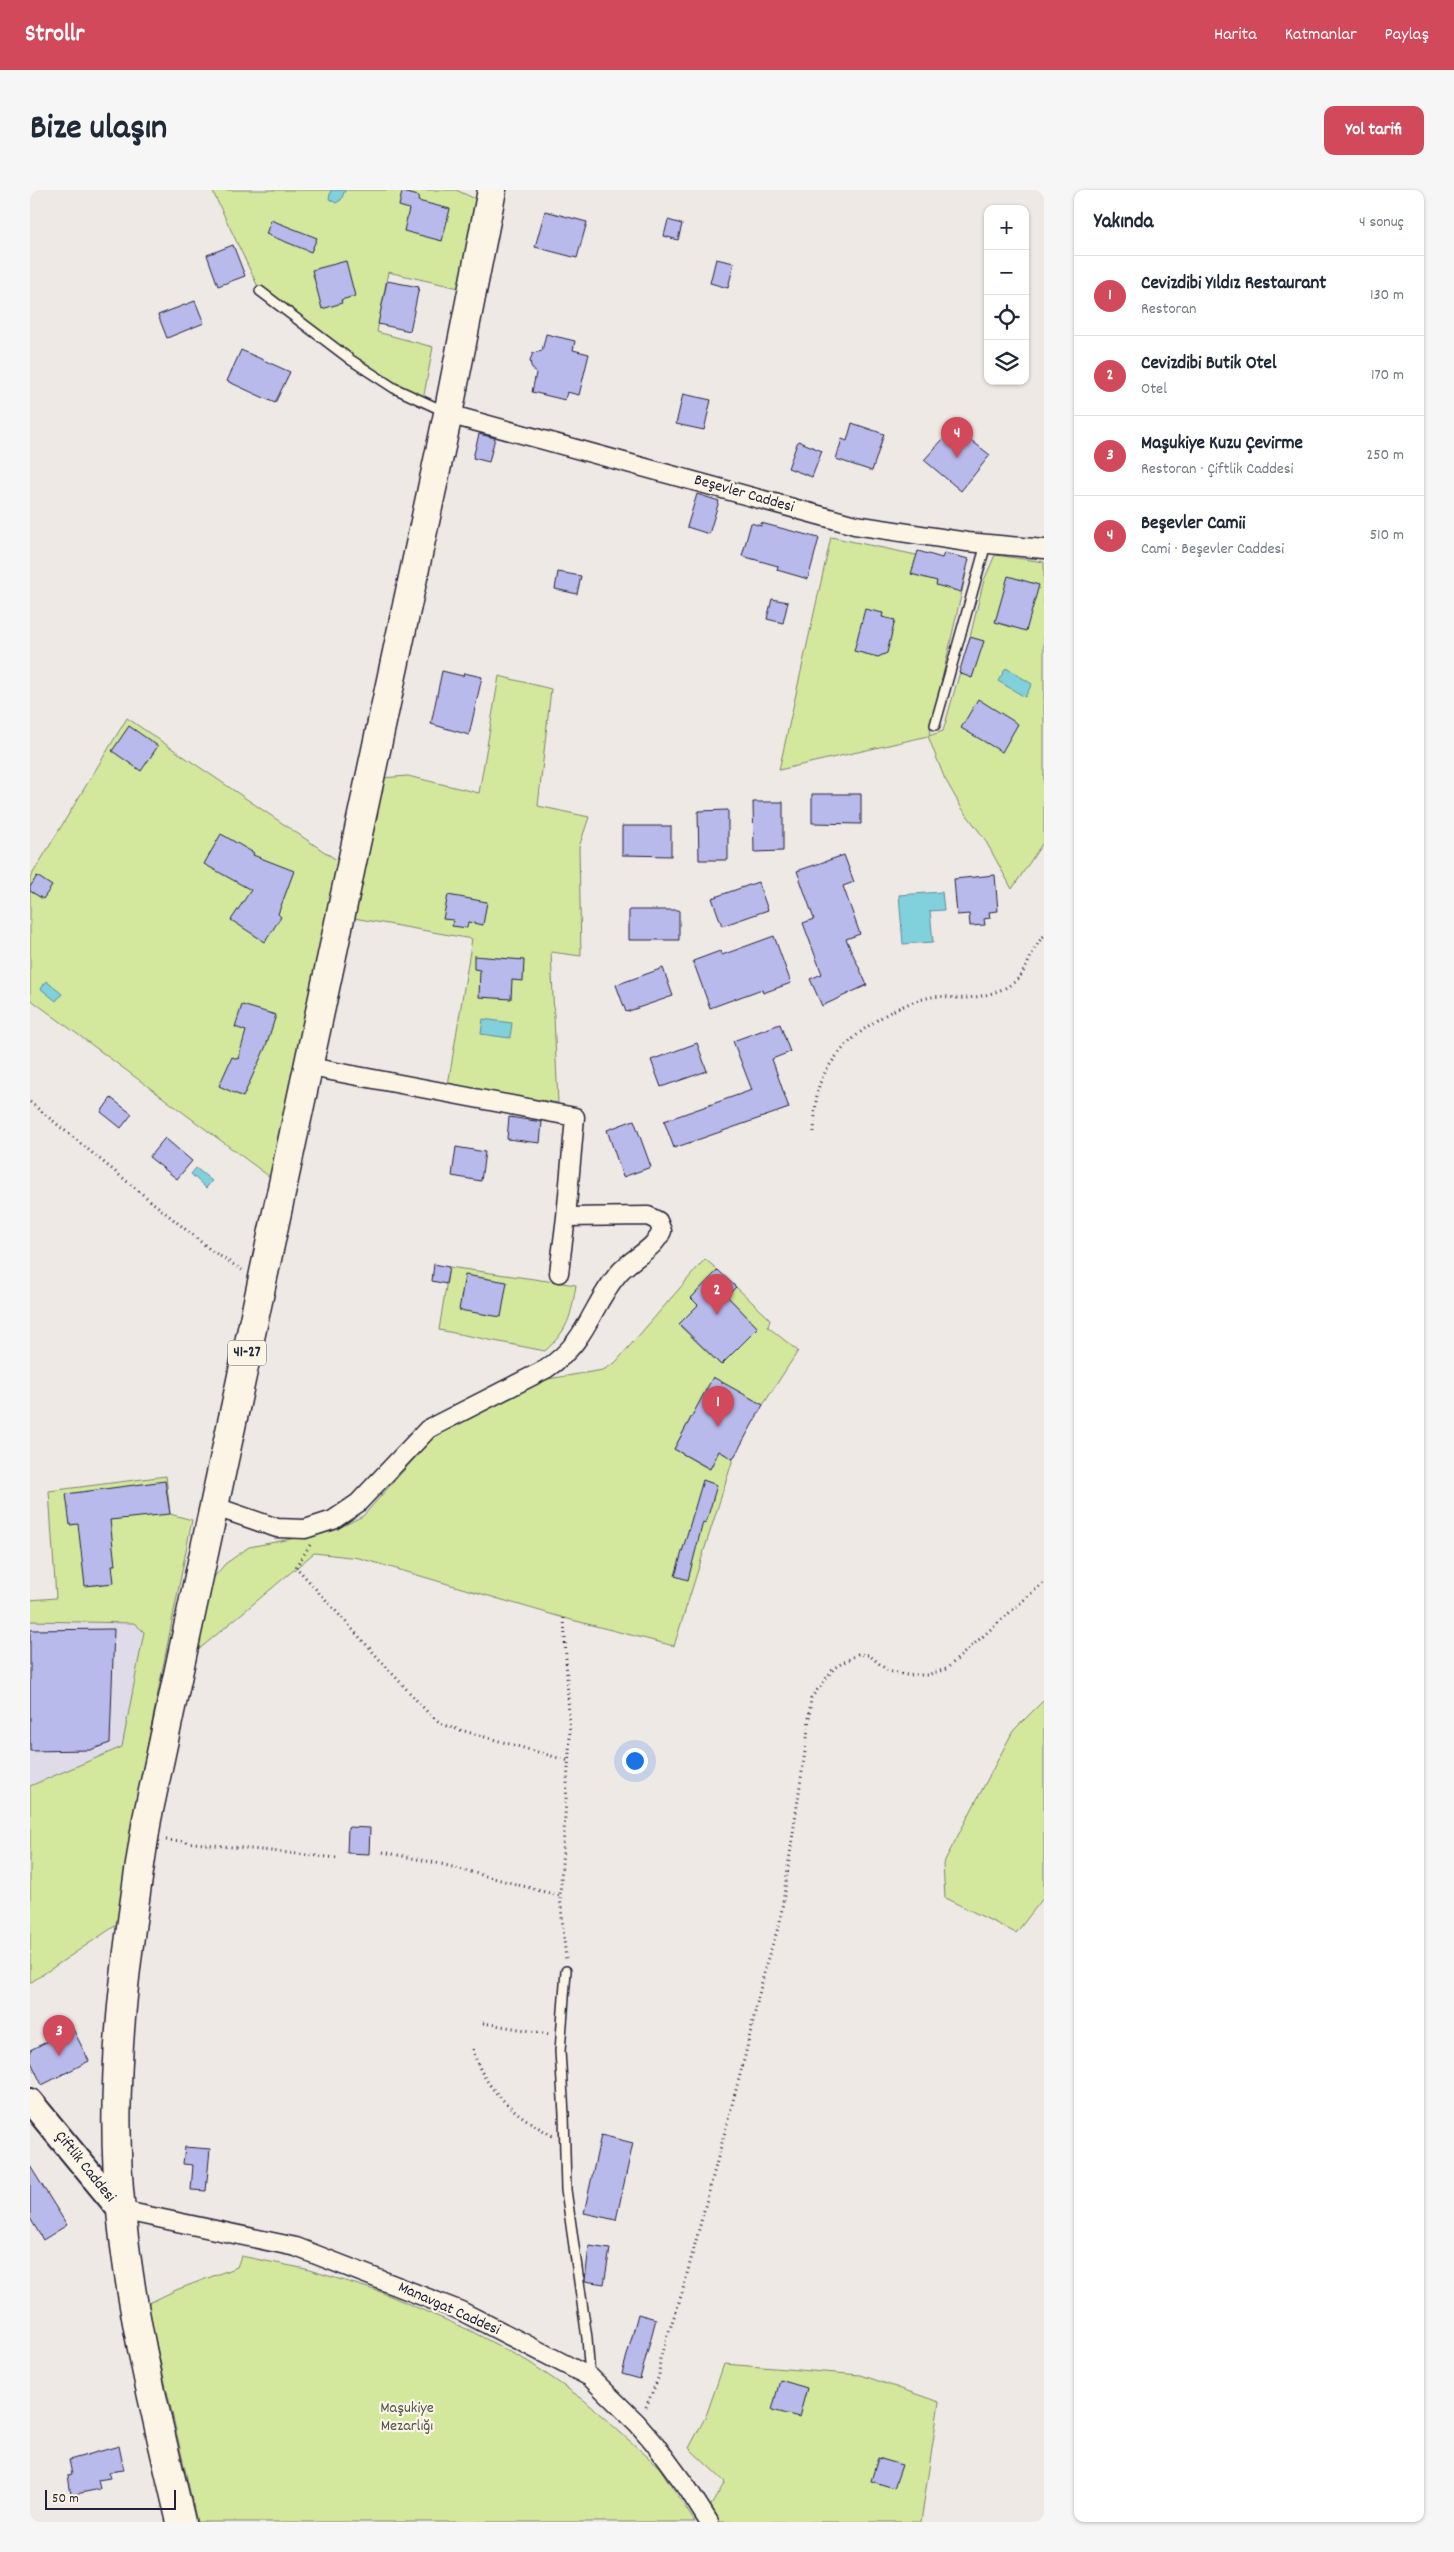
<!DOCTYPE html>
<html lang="tr">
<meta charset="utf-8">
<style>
:root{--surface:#fff;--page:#f6f6f7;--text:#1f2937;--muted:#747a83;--line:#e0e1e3;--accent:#d1495b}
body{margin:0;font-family:Dekko,sans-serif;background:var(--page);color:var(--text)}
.controls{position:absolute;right:15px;top:15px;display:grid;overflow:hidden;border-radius:10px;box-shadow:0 1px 4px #0004}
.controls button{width:45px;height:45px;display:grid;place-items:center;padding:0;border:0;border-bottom:1px solid var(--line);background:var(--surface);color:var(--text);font:25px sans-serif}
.scale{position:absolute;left:15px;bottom:12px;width:131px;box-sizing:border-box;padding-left:5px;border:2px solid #22223b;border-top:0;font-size:14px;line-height:18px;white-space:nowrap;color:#22223b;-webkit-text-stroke:4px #fcf5e5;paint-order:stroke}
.you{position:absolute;left:604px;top:1570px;width:18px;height:18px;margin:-12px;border:4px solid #fff;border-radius:50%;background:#1a73e8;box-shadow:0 0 0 8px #1a73e833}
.badge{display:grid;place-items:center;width:32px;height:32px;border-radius:50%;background:var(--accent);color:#fff;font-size:16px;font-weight:700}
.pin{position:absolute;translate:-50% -41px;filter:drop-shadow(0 1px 2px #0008)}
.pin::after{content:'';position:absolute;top:26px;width:18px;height:15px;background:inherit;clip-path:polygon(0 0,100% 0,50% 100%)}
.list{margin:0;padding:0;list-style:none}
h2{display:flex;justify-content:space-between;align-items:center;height:65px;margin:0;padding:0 20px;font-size:21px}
h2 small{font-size:16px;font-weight:400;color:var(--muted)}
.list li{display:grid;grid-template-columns:32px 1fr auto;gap:15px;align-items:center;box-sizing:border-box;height:80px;padding:0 20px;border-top:1px solid var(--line)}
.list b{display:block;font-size:19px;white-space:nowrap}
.list p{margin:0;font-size:16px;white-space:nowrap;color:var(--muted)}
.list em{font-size:16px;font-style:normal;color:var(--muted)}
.icon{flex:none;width:28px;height:28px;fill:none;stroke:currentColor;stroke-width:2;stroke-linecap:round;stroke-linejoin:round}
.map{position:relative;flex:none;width:1014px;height:2332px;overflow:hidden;border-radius:10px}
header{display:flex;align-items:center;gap:30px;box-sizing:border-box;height:70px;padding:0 25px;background:var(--accent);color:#fff}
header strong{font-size:24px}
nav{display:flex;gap:28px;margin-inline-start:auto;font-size:18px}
.intro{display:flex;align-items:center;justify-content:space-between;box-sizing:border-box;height:120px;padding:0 30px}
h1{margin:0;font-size:35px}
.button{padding:12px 22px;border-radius:10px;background:var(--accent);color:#fff;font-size:18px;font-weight:700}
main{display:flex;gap:30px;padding:0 30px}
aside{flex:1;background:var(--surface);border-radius:10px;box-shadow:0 1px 4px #0004}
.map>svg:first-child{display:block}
.built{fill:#dfdbe8}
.green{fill:#d3e89c;stroke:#7a856c}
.water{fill:#81d1dc;stroke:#5b8b9c}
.building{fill:#b9baec;stroke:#22223b}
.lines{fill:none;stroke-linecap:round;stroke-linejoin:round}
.lane-casing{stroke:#22223b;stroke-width:12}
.street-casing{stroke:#22223b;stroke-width:21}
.secondary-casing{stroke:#22223b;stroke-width:28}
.primary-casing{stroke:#22223b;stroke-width:31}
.path{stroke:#22223b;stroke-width:3;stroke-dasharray:1 4;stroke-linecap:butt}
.lane{stroke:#fcf5e5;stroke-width:9}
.street{stroke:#fcf5e5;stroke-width:18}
.secondary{stroke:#fcf5e5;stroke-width:24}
.primary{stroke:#fcf5e5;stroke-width:28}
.labels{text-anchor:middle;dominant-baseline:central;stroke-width:4.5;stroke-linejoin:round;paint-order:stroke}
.shield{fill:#fcf5e5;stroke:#63616e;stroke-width:1}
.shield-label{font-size:15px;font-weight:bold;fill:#22223b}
.street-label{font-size:16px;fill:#22223b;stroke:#fcf5e5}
.park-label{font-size:16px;fill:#4e5453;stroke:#fcf5e5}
</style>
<header>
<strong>Strollr</strong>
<nav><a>Harita</a><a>Katmanlar</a><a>Paylaş</a></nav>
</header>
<div class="intro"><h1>Bize ulaşın</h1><a class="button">Yol tarifi</a></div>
<main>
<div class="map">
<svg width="1014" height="2332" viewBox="0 0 1014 2332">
<rect width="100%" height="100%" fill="#efe9e6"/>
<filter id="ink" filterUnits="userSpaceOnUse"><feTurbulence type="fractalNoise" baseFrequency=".02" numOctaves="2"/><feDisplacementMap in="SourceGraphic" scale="10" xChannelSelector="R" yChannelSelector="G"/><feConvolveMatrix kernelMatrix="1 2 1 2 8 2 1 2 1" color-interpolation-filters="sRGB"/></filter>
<g filter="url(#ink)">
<path class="built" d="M0,1431L104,1433L114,1442L93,1557L0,1596Z"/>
<path class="green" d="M182,0H426L450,11L429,98L358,82L347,142L403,157L393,210L364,198L230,101Z
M801,347L886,365L937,379L899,546L913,541L940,447L954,390L965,365L1014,372V651L982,699L954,648L931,617L914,587L898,546L749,580Z
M469,486L521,499L508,616L559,627L549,657L551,766L521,762L528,913L418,895L442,749L324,728L351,588L378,586L449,603Z
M97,528L311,673L240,987L0,809V688Z
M675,1069L688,1080L661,1108L668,1115L649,1135L691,1175L728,1138L697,1106L706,1097L740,1129L738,1137L768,1161L733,1215L683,1188L644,1259L679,1279L689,1261L703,1269L644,1456L534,1428L329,1368L284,1363L161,1466L179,1393L195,1374L219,1357L303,1341L333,1326L408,1242L512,1190L573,1180L585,1173Z
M419,1077L546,1095C541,1126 539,1139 515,1161L409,1140Z
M136,1286L140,1324L162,1330L108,1604L88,1734L0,1793V1596L92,1557L114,1442L104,1433L0,1431V1410L26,1408L19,1301Z
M1014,1510V1707L986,1743L915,1708L913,1674L983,1541Z
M211,2066L276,2079L351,2102L439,2140L499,2172L554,2210L629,2277L665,2332H167L117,2114L146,2100L207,2077Z
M694,2174L831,2185L909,2212L891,2332H684L677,2322L695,2292L659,2258L676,2226Z"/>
<path class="water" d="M301,0H315L311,10L306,13L299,9Z
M976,478L1002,494L995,507L968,491Z
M912,702L914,720L900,721L903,752L873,754L869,705Z
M16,791L32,804L26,811L11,799Z
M453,829L482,833L480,848L451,844Z
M166,978L182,991L176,998L161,984Z"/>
<path class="building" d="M372,2L389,6L388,11L420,19L412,51L374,41L379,19L369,16Z
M515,21L557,32L547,68L505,57Z
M241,30L287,48L281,62L236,44Z
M638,30L652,34L648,50L634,46Z
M203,55L215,86L188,96L177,65Z
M686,69L704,73L698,98L680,93Z
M316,71L325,106L311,110L312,113L292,119L282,80Z
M357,91L389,97L380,141L348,134Z
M165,111L174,133L137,148L128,125Z
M516,144L545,151L543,160L559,164L549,205L537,202L535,210L502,202L506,183L501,176L500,170L503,163L512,161Z
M211,160L260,182L245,213L197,191Z
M653,204L681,210L674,240L646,234Z
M822,233L854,244L842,281L806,269L812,249L817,251Z
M924,237L960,265L931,301L894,270Z
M449,244L465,248L459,272L443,268Z
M768,251L792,261L782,287L758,278Z
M667,304L689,311L679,344L657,337Z
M721,333L731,336V333L789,348L778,389L747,380L748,376L712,366Z
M888,361L912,368L914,363L939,369L931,402L906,395L907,391L881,384Z
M528,382L551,386L547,404L525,399Z
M978,386L1009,395L996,441L965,432Z
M742,409L758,412L753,433L737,429Z
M835,419L853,423L852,427L865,430L857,463L848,467L824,461Z
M940,447L954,451L942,488L929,483Z
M412,481L433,486L434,483L452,487L439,545L401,534Z
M948,509L988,534L972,562L931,538Z
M99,536L128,556L111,581L82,561Z
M782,604H831V634L782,633Z
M723,612H753V661L724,662Z
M698,620V670H669L668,621Z
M592,636H641V666L592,665Z
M191,644L224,663L223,665L264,681L248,724L251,727L235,752L201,730L221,700L174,674Z
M814,665L824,692L813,696L830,744L816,749L837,795L792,816L780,789L792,784L773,733L784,729L767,681Z
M965,685L968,721L959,722L960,728L954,729L955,735L940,736L939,724L927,725L924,689Z
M7,686L22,696L13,709L0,701V697Z
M728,692L738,720L692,736L682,708Z
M418,705L457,712L453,735L438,732L437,738L422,736L423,730L413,729Z
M599,720H649V750H599Z
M744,746L761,793L733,803L732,799L680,818L663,771L690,761L692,765Z
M444,766L494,770L493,791L482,790L481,809L449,807L450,780L444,779Z
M633,778L643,806L596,822L586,795Z
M212,815L246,825L236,856L213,907L189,896L202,867L208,869L216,841L205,837Z
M750,834L760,862L742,869L759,918L644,958L634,931L722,900L703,851Z
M667,853L677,881L631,897L621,870Z
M81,908L102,924L91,938L71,922Z
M479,927L512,932L510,953L477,949Z
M604,930L621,977L593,987L577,940Z
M135,948L162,971L147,989L119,967Z
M426,957L455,962L451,991L422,986Z
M404,1074L419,1077L416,1094L402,1091Z
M688,1080L706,1097L697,1106L728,1138L691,1175L649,1134L668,1115L661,1108Z
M435,1085L477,1092L471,1127L429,1120Z
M683,1187L733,1215L703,1269L689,1261L680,1279L644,1259Z
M673,1290L687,1295L676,1333L673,1332L658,1390L645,1386Z
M135,1291L140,1324L80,1330L85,1375H82L84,1393L55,1396L48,1334L40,1335L36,1304Z
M84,1439L80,1553L60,1560L0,1561V1440Z
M318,1637L340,1638L339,1664L317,1663Z
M43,1839L59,1871L12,1895L0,1870V1860Z
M571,1945L603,1953L586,2030L554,2023Z
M155,1957L180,1959L176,2001L161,2000L163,1975L153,1974Z
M0,1976L37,2035L13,2050L0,2028Z
M559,2056L580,2059L574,2094L555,2091Z
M608,2124L626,2129L610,2189L592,2184Z
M750,2190L777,2198L769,2227L742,2220Z
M89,2256L94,2280L79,2282L80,2288L68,2290L70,2299L41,2305L38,2285L42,2284L39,2270Z
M848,2268L872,2275L864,2298L841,2291Z"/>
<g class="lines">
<defs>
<path id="lane" d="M230,101L321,170L364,198L416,222
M905,535L956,354
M536,1781L530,1861L534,1924L536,2000L557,2148L560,2187"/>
<path id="street" d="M418,224L825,335L937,352L1014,359
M529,1083L536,1027
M183,1316L247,1338L275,1339L303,1330L328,1313L398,1239L516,1179C559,1150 559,1119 588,1084C601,1068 624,1060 632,1041L628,1031L618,1026L536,1027L545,927L280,877
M90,2020L266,2057L431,2121L560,2187L607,2233L625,2254L658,2299L679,2332"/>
<path id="secondary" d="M0,1911L90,2020"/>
<path id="primary" d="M151,2332C127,2229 101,2126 91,2021C77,1893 97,1756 117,1629L418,224L462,0"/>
</defs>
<use href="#lane" class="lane-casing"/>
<use href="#street" class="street-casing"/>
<use href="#secondary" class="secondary-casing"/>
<use href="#primary" class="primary-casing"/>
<path class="path" d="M0,912L182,1061L212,1080
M784,942C785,927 785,907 790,893C806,853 860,814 902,807C913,805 925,809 936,808C950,807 968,803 980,795C999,784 999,760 1014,746
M280,1355L266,1377L399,1524L413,1535L539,1571
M534,1428L540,1546L530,1706L536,1770
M136,1650L307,1668
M353,1662L411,1674L530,1706
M453,1833L519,1844
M443,1859C452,1899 488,1927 523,1946
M616,2217L629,2186L630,2168L652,2103L715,1866L736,1774L750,1732L777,1548L781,1508L804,1478L828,1464L839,1465L858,1481L877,1485H897L916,1479L1014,1392"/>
<use href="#lane" class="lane"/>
<use href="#street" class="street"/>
<use href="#secondary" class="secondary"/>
<use href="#primary" class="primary"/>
</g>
</g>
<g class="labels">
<rect class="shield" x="198" y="1150.5" width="38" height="25" rx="4"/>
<g class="shield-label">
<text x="217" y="1163">41-27</text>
</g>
<g class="street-label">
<text transform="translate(714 304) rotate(16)">Beşevler Caddesi</text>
<text transform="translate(55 1977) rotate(51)">Çiftlik Caddesi</text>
<text transform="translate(419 2119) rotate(24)">Manavgat Caddesi</text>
</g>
<g class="park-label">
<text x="377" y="2218">Maşukiye<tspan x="377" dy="18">Mezarlığı</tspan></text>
</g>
</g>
</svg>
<div class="controls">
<button>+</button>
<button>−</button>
<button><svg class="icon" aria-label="locate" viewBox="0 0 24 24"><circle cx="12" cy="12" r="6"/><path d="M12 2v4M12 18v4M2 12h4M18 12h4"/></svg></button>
<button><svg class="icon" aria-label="layers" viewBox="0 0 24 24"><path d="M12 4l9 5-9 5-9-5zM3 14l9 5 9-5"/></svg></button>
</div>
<div class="scale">50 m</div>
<div class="you"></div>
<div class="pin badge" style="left:688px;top:1237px">1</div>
<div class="pin badge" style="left:687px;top:1125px">2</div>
<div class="pin badge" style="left:29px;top:1866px">3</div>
<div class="pin badge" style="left:927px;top:268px">4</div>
</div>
<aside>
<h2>Yakında<small>4 sonuç</small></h2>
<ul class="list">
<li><span class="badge">1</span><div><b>Cevizdibi Yıldız Restaurant</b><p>Restoran</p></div><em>130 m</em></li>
<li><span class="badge">2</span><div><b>Cevizdibi Butik Otel</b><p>Otel</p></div><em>170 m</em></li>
<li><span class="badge">3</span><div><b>Maşukiye Kuzu Çevirme</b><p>Restoran · Çiftlik Caddesi</p></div><em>250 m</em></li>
<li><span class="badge">4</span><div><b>Beşevler Camii</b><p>Cami · Beşevler Caddesi</p></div><em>510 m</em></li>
</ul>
</aside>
</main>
